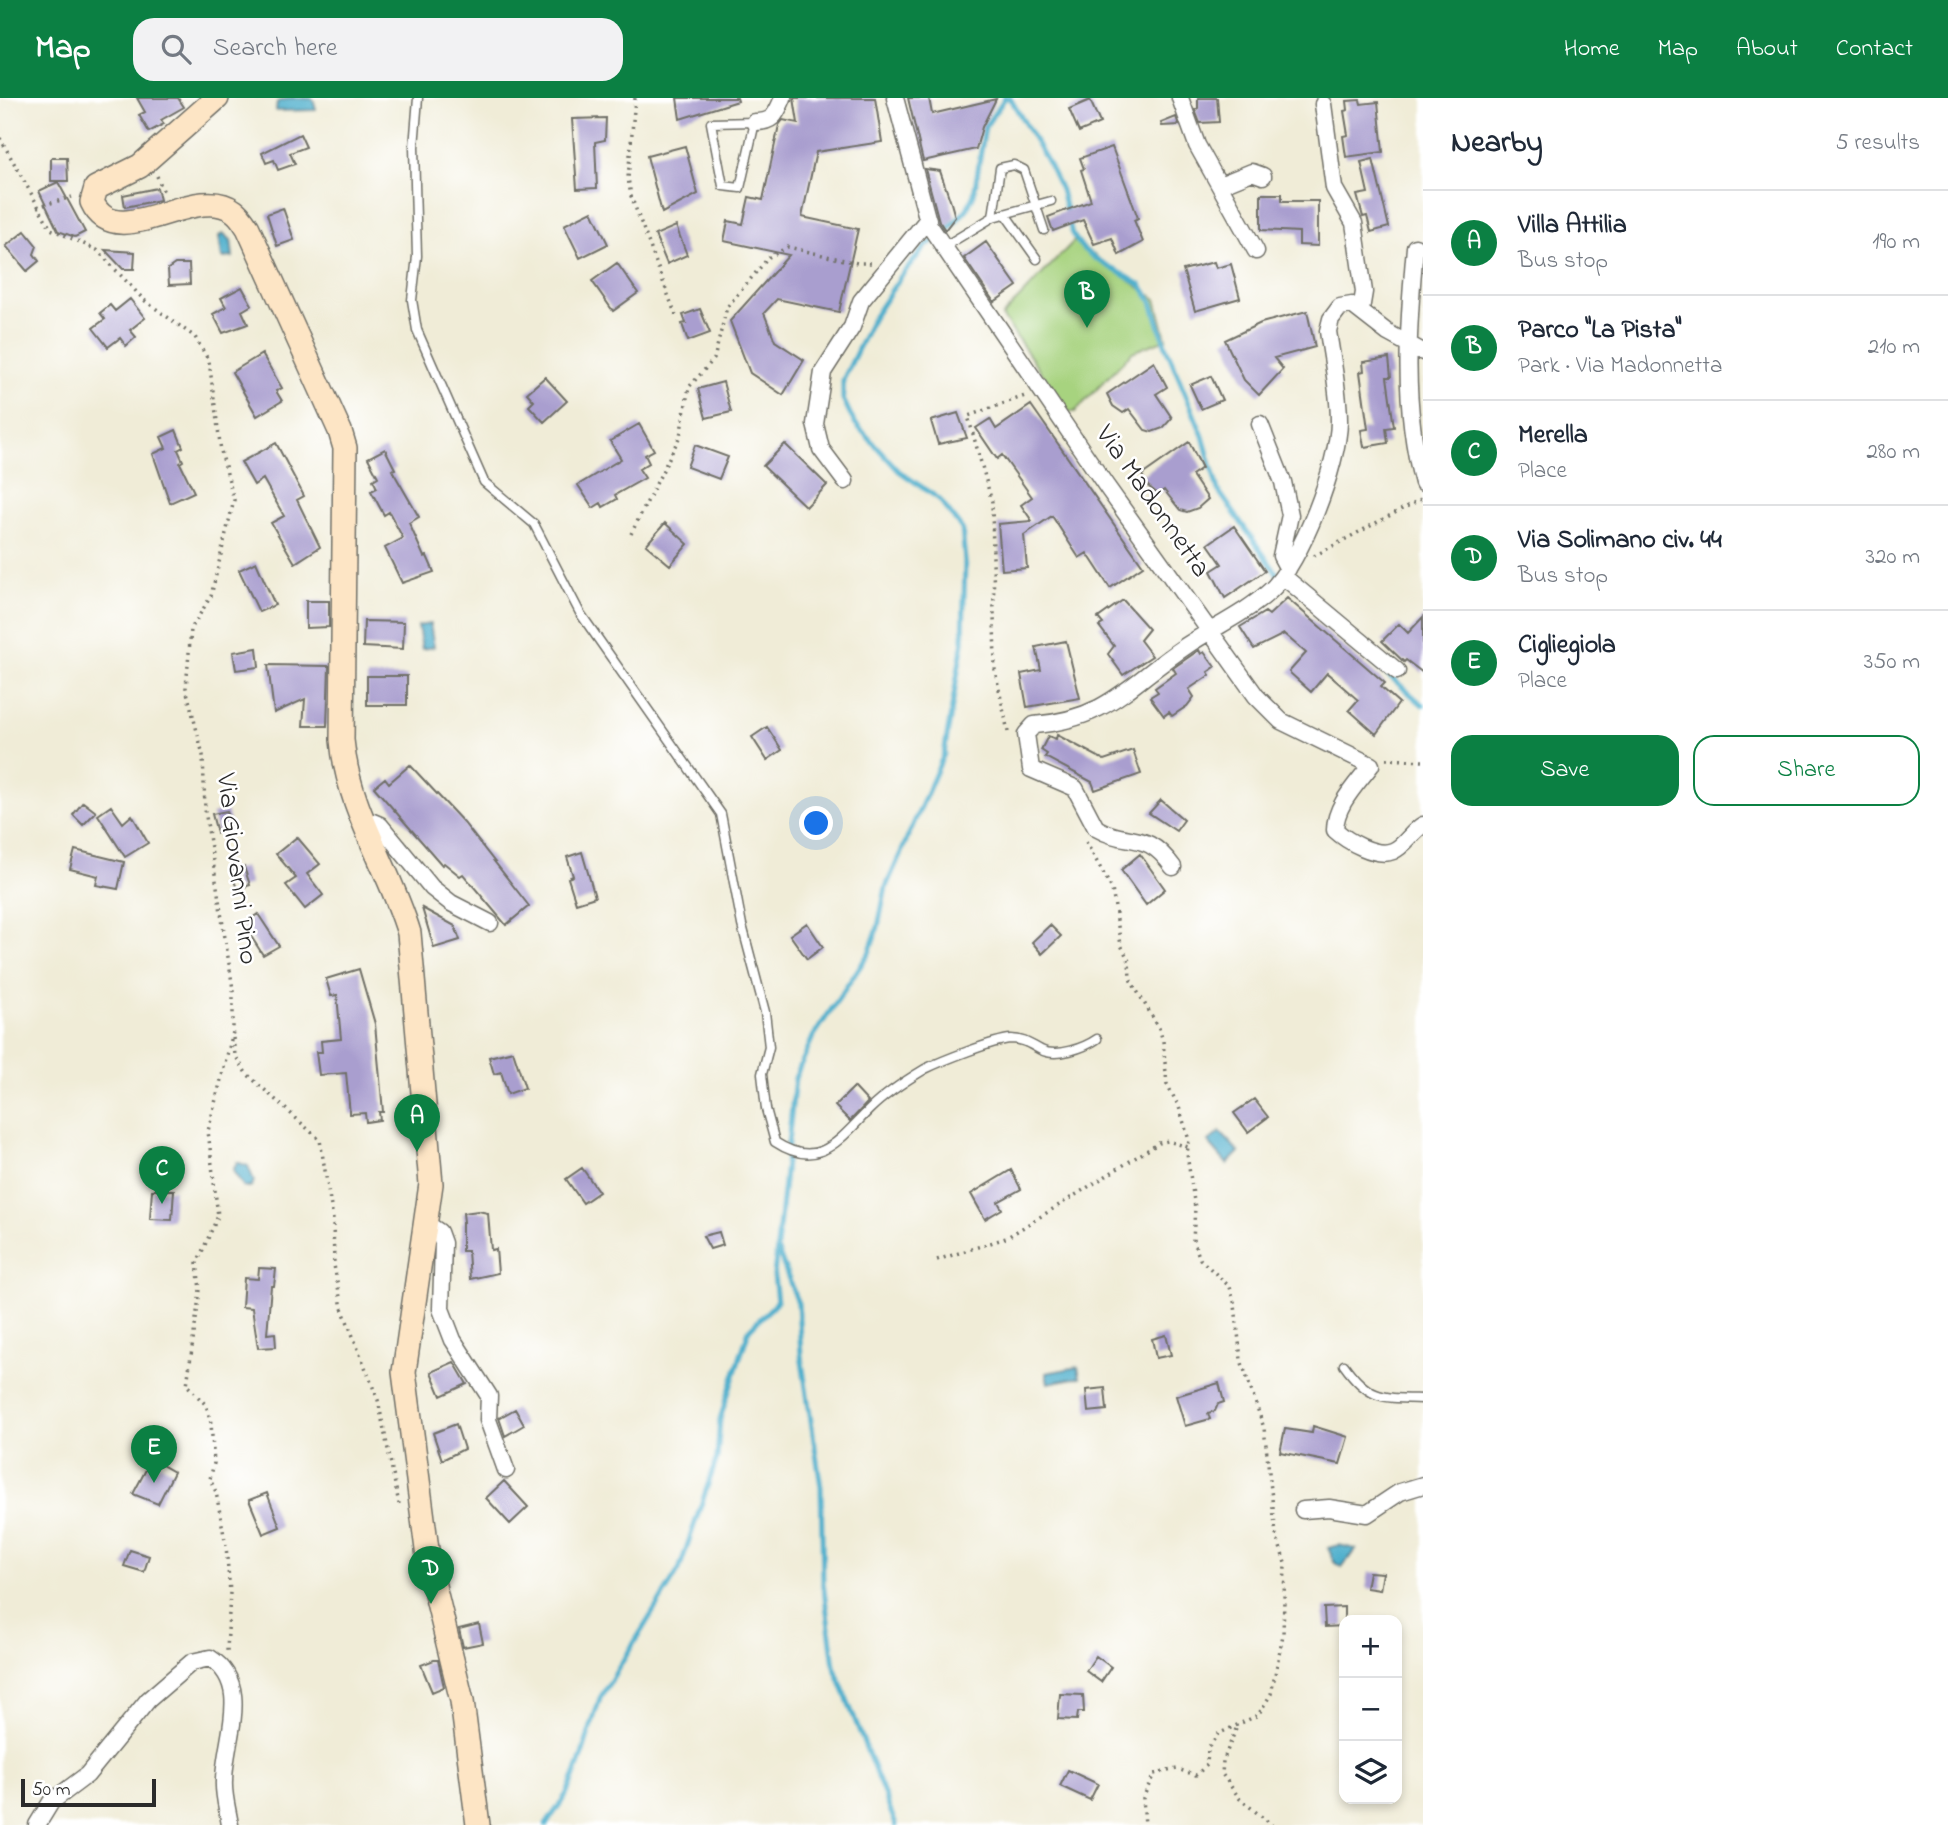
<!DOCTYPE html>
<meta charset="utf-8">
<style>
:root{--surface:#fff;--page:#f2f2f3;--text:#1f2937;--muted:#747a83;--line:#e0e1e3;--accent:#0b8043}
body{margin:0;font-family:"Indie Flower",sans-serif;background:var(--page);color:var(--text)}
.controls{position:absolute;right:21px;bottom:21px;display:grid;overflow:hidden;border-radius:14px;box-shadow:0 4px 10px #0003}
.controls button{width:63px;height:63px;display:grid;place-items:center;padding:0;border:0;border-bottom:2px solid var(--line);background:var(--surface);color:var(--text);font:35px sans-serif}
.scale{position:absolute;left:21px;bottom:18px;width:135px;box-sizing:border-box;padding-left:7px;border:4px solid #2b2b2b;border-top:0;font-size:19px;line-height:24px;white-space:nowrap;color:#2b2b2b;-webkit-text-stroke:5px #fff;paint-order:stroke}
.you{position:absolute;left:817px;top:726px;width:24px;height:24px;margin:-18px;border:5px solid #fff;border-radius:50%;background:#1a73e8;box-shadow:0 0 0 10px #1a73e833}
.badge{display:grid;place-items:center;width:46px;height:46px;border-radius:50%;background:var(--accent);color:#fff;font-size:23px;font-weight:700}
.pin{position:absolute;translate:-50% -58px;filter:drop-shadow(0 2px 4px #0008)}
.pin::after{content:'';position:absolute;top:37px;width:24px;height:21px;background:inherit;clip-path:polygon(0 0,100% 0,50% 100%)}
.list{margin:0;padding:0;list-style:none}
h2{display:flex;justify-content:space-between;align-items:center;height:91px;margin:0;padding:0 28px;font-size:30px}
h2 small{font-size:23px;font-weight:400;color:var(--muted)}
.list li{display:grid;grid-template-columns:46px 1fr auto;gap:21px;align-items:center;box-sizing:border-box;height:105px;padding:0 28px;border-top:2px solid var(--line)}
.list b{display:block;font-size:26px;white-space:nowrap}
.list p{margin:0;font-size:23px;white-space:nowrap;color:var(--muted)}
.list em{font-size:23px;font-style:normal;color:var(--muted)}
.actions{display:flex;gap:14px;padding:21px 28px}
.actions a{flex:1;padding:16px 0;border:2px solid var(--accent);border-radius:21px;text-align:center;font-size:24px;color:var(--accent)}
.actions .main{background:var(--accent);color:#fff}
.icon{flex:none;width:38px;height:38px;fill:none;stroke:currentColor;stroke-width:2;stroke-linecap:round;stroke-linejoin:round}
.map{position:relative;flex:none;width:1423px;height:1727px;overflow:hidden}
header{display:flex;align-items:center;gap:42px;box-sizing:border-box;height:98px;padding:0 35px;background:var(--accent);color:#fff}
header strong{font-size:33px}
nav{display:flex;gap:38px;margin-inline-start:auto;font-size:24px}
.search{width:490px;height:63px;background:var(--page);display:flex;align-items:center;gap:18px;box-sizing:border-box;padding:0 24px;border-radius:21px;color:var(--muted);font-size:26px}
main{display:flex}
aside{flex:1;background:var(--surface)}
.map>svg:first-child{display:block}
.green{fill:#a7d37f;stroke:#697f55;stroke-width:2}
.water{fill:#4dafcc;stroke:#3c6d7c;stroke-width:2}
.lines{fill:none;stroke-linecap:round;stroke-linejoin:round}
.stream{stroke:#4dafcc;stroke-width:5}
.building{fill:#a99ecf}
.lane-casing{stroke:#706f67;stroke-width:11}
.street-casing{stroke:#706f67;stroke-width:19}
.secondary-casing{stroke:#706f67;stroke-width:26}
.path{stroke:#706f67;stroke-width:3.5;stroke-dasharray:2 5;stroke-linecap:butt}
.lane{stroke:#fff;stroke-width:8}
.street{stroke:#fff;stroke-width:16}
.secondary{stroke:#fde5c5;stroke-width:23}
.labels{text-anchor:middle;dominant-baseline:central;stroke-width:5;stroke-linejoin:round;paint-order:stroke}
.street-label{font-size:28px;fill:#2b2b2b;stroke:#fff}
</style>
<header>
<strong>Map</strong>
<div class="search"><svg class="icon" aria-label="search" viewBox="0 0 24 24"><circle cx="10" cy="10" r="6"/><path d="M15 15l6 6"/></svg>Search here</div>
<nav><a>Home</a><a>Map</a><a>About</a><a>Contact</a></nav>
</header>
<main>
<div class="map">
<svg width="1423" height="1727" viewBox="0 0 1423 1727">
<rect width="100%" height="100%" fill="#fff"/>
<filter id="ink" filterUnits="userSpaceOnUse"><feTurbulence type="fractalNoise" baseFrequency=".0143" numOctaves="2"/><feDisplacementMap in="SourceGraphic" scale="14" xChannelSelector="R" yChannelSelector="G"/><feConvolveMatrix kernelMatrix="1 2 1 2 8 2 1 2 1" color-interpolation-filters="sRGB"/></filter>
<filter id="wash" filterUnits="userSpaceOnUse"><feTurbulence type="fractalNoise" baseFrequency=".00686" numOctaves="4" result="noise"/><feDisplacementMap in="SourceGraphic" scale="28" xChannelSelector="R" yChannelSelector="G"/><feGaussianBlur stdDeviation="1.57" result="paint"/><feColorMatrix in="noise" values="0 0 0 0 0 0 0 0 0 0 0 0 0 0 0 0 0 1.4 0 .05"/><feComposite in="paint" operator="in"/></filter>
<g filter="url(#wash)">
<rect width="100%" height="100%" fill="#f0ecd7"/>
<path class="green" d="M1074,143L1156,201L1166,241L1132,254L1075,314H1069L1002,218Z"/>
<path class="water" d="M291,0L313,1L316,12L276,13L277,4Z
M224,136L231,142L233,159L222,160L219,138Z
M430,526L434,549L422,551L418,528Z
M1220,1034L1239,1054L1227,1066L1208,1044Z
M237,1064L248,1068L254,1083L251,1089H244L233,1073Z
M1078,1269L1080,1279L1048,1285L1046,1275Z
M1339,1447L1356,1451L1342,1469L1335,1465L1328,1450Z"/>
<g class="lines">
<path class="stream" d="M1010,0L1047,63L1061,92L1072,136L1083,151L1096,161L1141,187L1152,204L1166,249L1203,338L1218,392L1280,480
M1333,529L1423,607
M778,1153L798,1205L801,1257L821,1389L823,1484L834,1568L896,1727
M546,1727L566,1697L579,1666L600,1600L679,1472L717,1360L720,1321L749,1232L777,1204L774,1177L795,980L813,939L869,855L878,829L886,789L944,656L963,544L965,463L962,431L939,401L899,373L854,324L843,301V282L873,220L901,178L926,148L946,134L967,111L974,96L985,29L1005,0"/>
</g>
<g id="blocks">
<path class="building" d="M137,0H178L184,9L161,22L164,26L149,34L139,17L145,14Z
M677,0H737L738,3L680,21Z
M794,0H875L882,44L816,54L802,119L858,131L839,214L777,201L764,215L775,243L804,262L783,297L750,275L730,223L789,157L724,143L728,123L743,126L749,99L763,102L779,27L783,22L798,25Z
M908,0H929L932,16L996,1L982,29L976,51L923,63Z
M1198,0H1217L1219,24L1200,25L1195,12L1198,10Z
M1090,2L1100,25L1079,34L1069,11Z
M1360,2L1361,6L1378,4L1383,54L1346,59L1343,38L1348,37L1344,13L1348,12L1347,3Z
M1176,19L1179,27L1162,28L1161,25Z
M606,20L605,42L595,44L597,90L577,91L572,21Z
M300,36L306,49L290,55L295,66L278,72L274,62L266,65L262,55Z
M685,48L698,96L662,115L647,58Z
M1112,49L1138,120L1134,122L1143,144L1119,157L1112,140L1094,146L1083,122L1053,133L1048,119L1091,103L1081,72L1084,71L1080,60Z
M51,60H67L68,83H51Z
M1373,61L1389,129L1371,134L1367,118L1363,119L1357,97L1368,95L1361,64Z
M925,71L940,73L951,105L955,119L945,132L939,123Z
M58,84L85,134L75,139L58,133L39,93Z
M157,90L160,102L125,109L123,97Z
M1261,96H1282V103H1318V148L1299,147V134L1261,132Z
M283,110L294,142L277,148L267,116Z
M592,113L608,146L580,160L564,127Z
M676,128L687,157L667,166L655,137Z
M25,133L37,148L34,156L39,163L27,173L6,148Z
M986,144L1017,188L994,204L964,160Z
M105,152L135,154L134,171H123Z
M1214,164L1216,170L1231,166L1240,200L1195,213L1183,172Z
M617,165L638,195L613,213L592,183Z
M175,166H189L190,186L169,187L168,171Z
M242,189L252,207L242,213L248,226L223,235L213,216L226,209L221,200Z
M130,201L145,220L130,232L136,239L126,248L120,240L108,249L93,230L105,221L100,215L110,207L115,213Z
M700,211L710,235L688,243L682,226L686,225L683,217Z
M1307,213L1315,249L1274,260L1283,271L1259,297L1244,282L1225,242L1261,225Z
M262,256L282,290L276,293L282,303L257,318L232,274Z
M1389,260L1391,279H1387L1394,329L1386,330L1388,345L1364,349L1361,332L1368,331L1360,274L1364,273L1363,264Z
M1154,264L1167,289L1156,296L1172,320L1163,330L1152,334L1145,332L1129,311L1123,315L1113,308L1107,296Z
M1211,278L1222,302L1201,311L1190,287Z
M545,279L567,303L544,324L529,308L534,303L527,295Z
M723,284L731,314L706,320L698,291Z
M1031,307L1143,468L1110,490L1087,455L1079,460L1052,418L1024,437L1027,470L1002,472L998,426L1032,423L1021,407L1032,399L1002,357L997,361L976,330L990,321L996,331Z
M958,315L967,340L938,346L931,323Z
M639,326L654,352L645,357L649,365L639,371L645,380L615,397L617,401L603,409L601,405L593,410L578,387L621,361L610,343Z
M176,332L183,349L178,352L183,363L180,365L194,394L170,405L153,356L166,350L161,339Z
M1189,344L1202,370L1192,377L1208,401L1198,410L1187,414L1180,412L1164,392L1158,396L1148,388L1142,377Z
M276,345L304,398L297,402L320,449L295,465L271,425L284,418L263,381L254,387L241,364Z
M785,346L827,387L806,409L763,368Z
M695,347L728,359L719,381L687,369Z
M385,351L395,371L392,372L419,419L409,425L424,459L427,458L434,474L402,485L385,450L403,440L389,414L384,417L371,393L377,390L373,382L378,379L368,360Z
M665,425L688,446L670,467L646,447Z
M1234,428L1265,473L1225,500L1211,473L1222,466L1208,446Z
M256,464L275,507L259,514L239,472Z
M1287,500L1385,585L1381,589L1399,605L1376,636L1349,612L1358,602L1327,575L1311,594L1289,574L1306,555L1284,536L1254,551L1240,529L1265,514L1269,517Z
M1123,502L1149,531L1140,542L1152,558L1123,577L1108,556L1114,548L1099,528L1103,526L1098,520Z
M306,503H329V529L306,530Z
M1423,519V575L1406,562L1404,564L1382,543L1399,526L1408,535Z
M364,523L404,524L403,551L363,549Z
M1066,543L1080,600L1027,609L1021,576L1041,572L1036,549Z
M257,550L259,569L236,572L233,554Z
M1199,552L1201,556L1204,554L1215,569L1208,574L1210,577L1189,591L1194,599L1187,608L1172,618L1169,614L1164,618L1150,599L1158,594L1155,590L1176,575L1173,570Z
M268,567L329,568L327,628H303L305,601L274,615Z
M367,578H407V607H367Z
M767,629L782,652L767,662L752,639Z
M1057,637L1104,662L1133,652L1141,676L1095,692L1092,684L1045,659L1047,656L1041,652L1048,638L1056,641Z
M410,667L464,725L529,808L506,827L463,776L460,778L444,765L442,767L374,689L385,680L389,685Z
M1161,702L1184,722L1176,733L1149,715Z
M83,704L96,714L83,727L73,717Z
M111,708L123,725L132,717L148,745L125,759L98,717Z
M227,713L232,731L217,735L212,716Z
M297,739L320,766L307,776L323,797L305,811L286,787L296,780L276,756Z
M75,752L124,764L118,791L96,787L98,778L70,771Z
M582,754L595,799L576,805L568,780L573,778L567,759Z
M1140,756L1165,791L1146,807L1121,772Z
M244,769L250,787L237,791L231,773Z
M422,810L455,828L460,842L434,850Z
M258,816L279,848L263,857L243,826Z
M807,825L823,849L807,861L790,837Z
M1050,827L1061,838L1042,856L1032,844Z
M359,871L375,926L383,1014H379L380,1022L366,1024L365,1015L350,1016L346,975L319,977L316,954H322L321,943L341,941L337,897L331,898L326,881Z
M513,953L525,990L508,996L501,974L494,976L489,959Z
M854,989L868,1004L850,1023L835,1008Z
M1254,1001L1268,1019L1248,1034L1234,1015Z
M582,1070L599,1094L583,1105L566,1081Z
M1011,1072L1021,1091L998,1104L1002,1111L985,1121L971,1096Z
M152,1092H174L172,1122L150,1121Z
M478,1113L488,1115L491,1152L496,1151L498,1175L470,1181L468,1153H462V1124H464L463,1115Z
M719,1134L723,1147L710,1151L703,1138Z
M259,1170L276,1171L274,1188H271L267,1236L275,1235L276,1249L258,1250L252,1210L242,1209L244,1180L258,1181Z
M1166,1237L1171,1257L1156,1260L1152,1241Z
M454,1264L467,1286L441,1298L431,1274Z
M1219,1285L1224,1304L1218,1306L1215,1313L1208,1315L1210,1321L1185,1328L1176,1298Z
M1105,1290L1107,1312L1088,1314L1086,1292Z
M515,1311L524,1327L505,1338L499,1320Z
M456,1326L464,1351L442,1362L433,1335Z
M1313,1328L1348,1339L1340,1366L1280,1354L1285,1331L1312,1335Z
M149,1366L156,1370L160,1366L174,1374L158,1406L133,1396Z
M504,1383L528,1409L510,1426L486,1400Z
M267,1395L280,1429L263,1436L249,1402Z
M130,1452L149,1458L144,1474L124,1468Z
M1369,1474L1383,1475L1380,1492L1366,1490Z
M1344,1509V1528L1325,1529L1324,1510Z
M479,1526L483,1545L463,1549L459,1531Z
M1096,1558L1111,1569L1101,1584L1086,1573Z
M434,1562H438L444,1589L432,1594L421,1567Z
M1060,1596L1083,1597L1084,1614H1078L1077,1622L1058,1621Z
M1068,1672L1098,1686L1090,1702L1060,1688Z"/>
</g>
</g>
<g filter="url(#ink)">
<use href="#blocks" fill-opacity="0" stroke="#706f67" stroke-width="2"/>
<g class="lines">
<defs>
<path id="lane" d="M418,0L414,49L417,158L412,202L417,232L484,384L534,426L580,515L721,716L742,827L765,914L769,949L762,976L766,1011L775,1044C819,1073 839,1042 869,1012C885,996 905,983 925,971C941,963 994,942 1011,941C1024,941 1031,947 1041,952C1056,960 1084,950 1097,941
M755,24L740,90L723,88L711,25Z
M1005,116L1037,161
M993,119L1000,70L1014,67L1024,72L1044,132
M945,148L993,119L1051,103
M1344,1267C1369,1302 1382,1300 1423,1301"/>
<path id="street" d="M895,0L929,127L1107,389L1256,598L1281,623L1371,667C1357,686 1335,707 1335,732C1347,743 1376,760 1393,753C1405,748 1412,733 1423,727
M1180,0L1197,47L1256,153
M1323,6L1334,90L1354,125L1364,194L1361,212
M755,24C774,24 776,16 783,0
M1220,87L1252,74L1263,78
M1415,149C1408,228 1402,308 1423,385
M1260,326L1283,384L1290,417L1281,458L1288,471
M845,383L821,351L815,326L823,274L852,229L861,203L928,121
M1284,479L1397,573
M364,726L373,724L380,727L432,790L451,805L490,825
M1173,769C1145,730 1129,749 1096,730L1075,690L1031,671L1026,636L1034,627C1108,621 1128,587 1186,548C1213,530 1246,515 1270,493C1301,465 1339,365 1339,323C1339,294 1332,262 1328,233L1331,221L1340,209L1352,207L1388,235L1423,254
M427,1126L439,1134L443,1145L441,1211L453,1242L489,1298L488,1322L506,1372
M1303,1412L1329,1410L1367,1416L1400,1394L1423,1387
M37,1727L51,1704L87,1677L148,1602L192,1564L210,1560C253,1587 224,1642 224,1683C223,1697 228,1713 230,1727"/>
<path id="secondary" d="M217,0L140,68L96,90L92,104C117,158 195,83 234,113C240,117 244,124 248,130L340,333L345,350L342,642C348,713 389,768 409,835L431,1086L404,1274L429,1467L462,1603L478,1727"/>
</defs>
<use href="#lane" class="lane-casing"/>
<use href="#street" class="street-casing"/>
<use href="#secondary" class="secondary-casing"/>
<path class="path" d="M635,0L628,80L631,98L676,218
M0,40L51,131L97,152L144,202L195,239L209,263L221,353L234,402L211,498L191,531L186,590L203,657L205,712L233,891V934L208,1033L218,1118L197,1165L200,1192L187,1287L206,1307L211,1325L214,1365L210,1381L216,1394L226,1448L230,1494L227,1553
M157,78L165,97
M37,109L72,99
M631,436L680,338L689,289L714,261L727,209L769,159L788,149L857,165H871
M1314,458L1421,401
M1008,634L995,572L992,404L968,318L1025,298
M1386,661L1423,663
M1086,744L1112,791L1121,847L1129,863L1130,881L1159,930L1163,943L1167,986L1179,1009L1189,1042L1187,1056L1195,1110L1193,1142L1200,1161L1230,1189L1235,1207L1241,1262L1264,1330L1276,1436L1285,1465L1283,1537L1271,1596L1258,1617L1218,1636L1208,1650L1207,1667L1196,1677L1177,1671L1154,1676L1143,1700L1145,1727
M233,940L235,957L246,975L320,1042L333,1121L334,1167L342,1210L378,1302L399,1406
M937,1162L1006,1140L1159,1045L1168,1043L1188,1049
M1236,1631L1223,1663L1222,1676L1240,1701L1272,1727"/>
<use href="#lane" class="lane"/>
<use href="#street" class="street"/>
<use href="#secondary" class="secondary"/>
</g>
</g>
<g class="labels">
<g class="street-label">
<text transform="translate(1152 404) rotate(55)">Via Madonnetta</text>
<text transform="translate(236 771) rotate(83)">Via Giovanni Pino</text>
</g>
</g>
</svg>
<div class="controls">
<button>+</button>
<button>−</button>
<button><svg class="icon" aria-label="layers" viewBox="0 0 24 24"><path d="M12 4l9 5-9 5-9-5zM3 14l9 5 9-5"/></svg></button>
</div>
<div class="scale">50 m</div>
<div class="you"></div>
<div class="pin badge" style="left:417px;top:1054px">A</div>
<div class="pin badge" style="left:1087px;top:230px">B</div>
<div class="pin badge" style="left:162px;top:1106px">C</div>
<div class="pin badge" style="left:431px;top:1506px">D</div>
<div class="pin badge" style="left:154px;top:1385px">E</div>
</div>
<aside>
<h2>Nearby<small>5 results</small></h2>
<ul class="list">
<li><span class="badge">A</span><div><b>Villa Attilia</b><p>Bus stop</p></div><em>190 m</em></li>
<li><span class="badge">B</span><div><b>Parco &quot;La Pista&quot;</b><p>Park · Via Madonnetta</p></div><em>210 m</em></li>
<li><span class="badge">C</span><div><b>Merella</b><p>Place</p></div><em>280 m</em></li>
<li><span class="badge">D</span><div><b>Via Solimano civ. 44</b><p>Bus stop</p></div><em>320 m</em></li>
<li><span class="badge">E</span><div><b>Cigliegiola</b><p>Place</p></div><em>350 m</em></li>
</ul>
<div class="actions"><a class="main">Save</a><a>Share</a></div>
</aside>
</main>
